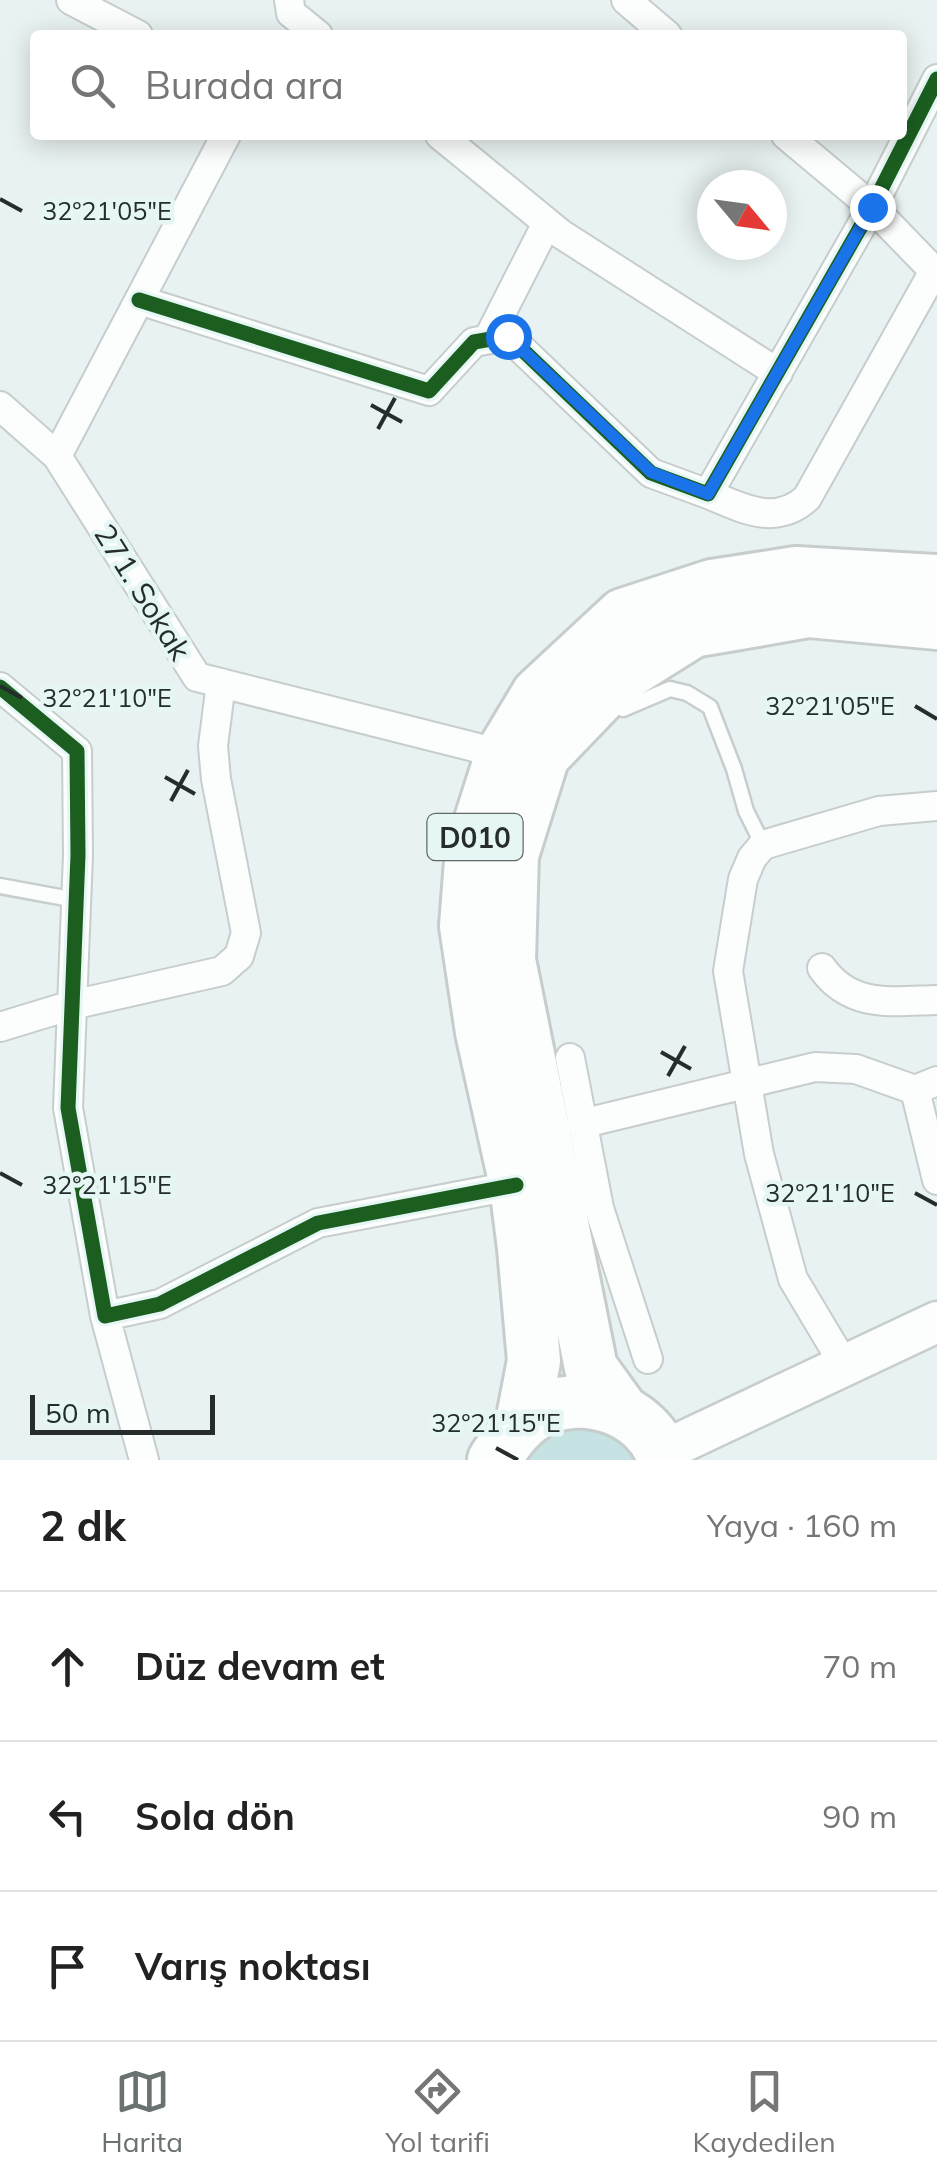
<!DOCTYPE html>
<html lang="tr">
<meta charset="utf-8">
<style>
:root{--surface:#fff;--page:#f6f6f6;--text:#222;--muted:#767676;--line:#e0e0e0;--accent:#6a7171}
body{margin:0;font-family:Mulish,sans-serif;background:var(--page);color:var(--text)}
.compass{position:absolute;left:697px;top:170px;width:90px;height:90px;border-radius:50%;background:var(--surface);box-shadow:0 5px 25px #0003;rotate:119deg}
.scale{position:absolute;left:30px;bottom:25px;width:185px;box-sizing:border-box;padding-left:10px;border:5px solid #262c2c;border-top:0;font-size:28px;line-height:35px;white-space:nowrap;color:#262c2c;-webkit-text-stroke:8px #e5f6f5;paint-order:stroke}
.stop{position:absolute;width:30px;height:30px;margin:-22px;border:8px solid #1a73e8;border-radius:50%;background:#fff}
.stop.end{background:#1a73e8;border-color:#fff;box-shadow:0 2px 10px #0008}
.list{margin:0;padding:0;list-style:none}
h2{display:flex;justify-content:space-between;align-items:center;height:130px;margin:0;padding:0 40px;font-size:42px}
h2 small{font-size:32px;font-weight:400;color:var(--muted)}
.list li{display:grid;grid-template-columns:65px 1fr auto;gap:30px;align-items:center;box-sizing:border-box;height:150px;padding:0 40px;border-top:2px solid var(--line)}
.list b{display:block;font-size:38px;white-space:nowrap}
.list em{font-size:32px;font-style:normal;color:var(--muted)}
.icon{flex:none;width:55px;height:55px;fill:none;stroke:currentColor;stroke-width:2;stroke-linecap:round;stroke-linejoin:round}
.map{position:relative;flex:none;width:937px;height:1460px;overflow:hidden}
.search{position:absolute;background:var(--surface);box-shadow:0 5px 25px #0003;left:30px;right:30px;top:30px;height:110px;display:flex;align-items:center;gap:25px;box-sizing:border-box;padding:0 35px;border-radius:10px;color:var(--muted);font-size:38px}
.sheet{height:580px;background:var(--surface)}
nav{display:flex;justify-content:space-around;align-items:center;box-sizing:border-box;height:140px;border-top:2px solid var(--line);background:var(--surface);font-size:28px;color:var(--muted)}
nav a{display:grid;justify-items:center;gap:5px}
nav .on{color:var(--accent)}
.map>svg:first-child{display:block}
.green{fill:#c7e2e2}
.lines{fill:none;stroke-linecap:round;stroke-linejoin:round}
.lane-casing{stroke:#c7cdcd;stroke-width:19}
.street-casing{stroke:#c7cdcd;stroke-width:32}
.secondary-casing{stroke:#c7cdcd;stroke-width:45}
.highway-casing{stroke:#c7cdcd;stroke-width:58}
.lane{stroke:#fcfdfd;stroke-width:14}
.street{stroke:#fcfdfd;stroke-width:28}
.secondary{stroke:#fcfdfd;stroke-width:40}
.highway{stroke:#fcfdfd;stroke-width:52}
.cycleway-casing{stroke:#e5f6f5;stroke-width:21}
.cycleway{stroke:#1b5e20;stroke-width:15}
.route{stroke:#1a73e8;stroke-width:12}
.ticks{fill:none;stroke:#262c2c;stroke-width:4}
.labels{text-anchor:middle;dominant-baseline:central;stroke-width:9;stroke-linejoin:round;paint-order:stroke}
.shield{fill:#e5f6f5;stroke:#5f6968;stroke-width:2.5}
.shield-label{font-size:28px;font-weight:bold;fill:#262c2c}
.street-label{font-size:30px;fill:#262c2c;stroke:#e5f6f5}
.ticks-label{font-size:25px;text-anchor:middle;fill:#262c2c;stroke:#e5f6f5;stroke-width:9;stroke-linejoin:round;paint-order:stroke}
</style>
<div class="map">
<svg width="937" height="1460" viewBox="0 0 937 1460">
<rect width="100%" height="100%" fill="#e9f2f2"/>
<path class="green" d="M570,1427C600,1427 621,1435 638,1460H525C537,1442 550,1435 570,1427Z"/>
<g class="lines">
<defs>
<path id="lane" d="M623,709L670,689L687,693L710,707L734,769L746,811L763,845
M0,886L76,900"/>
<path id="street" d="M71,0L138,35
M289,0L291,13L318,35
M626,0L667,35
M440,135L561,234L778,373
M786,135L872,207L937,274
M139,300L429,391L474,342L508,336L651,473L708,494L872,207L937,79
M488,339L547,223
M0,406L57,456L197,677L502,754
M57,456L226,135
M708,494C742,508 775,527 807,498L934,271
M0,687L77,751L78,855L68,1108L105,1316L160,1304L318,1223L516,1185
M822,968C851,1009 893,1001 937,1000
M0,1027L72,1005L222,971L239,956L246,933L216,779L213,746L221,683
M570,1058L599,1208L648,1359
M915,1090L937,1180
M581,1124L815,1067L856,1069L915,1090L937,1081
M105,1316L144,1460
M845,1366L793,1279L759,1154L728,971L743,879L752,858L763,845L879,811L937,806"/>
<path id="secondary" d="M661,1452L937,1322"/>
<path id="highway" d="M622,1411L591,1368L509,960L512,855L543,756L618,678L693,631L809,611L937,623
M522,1423L534,1361L524,1248L516,1185L482,1032L466,926L472,848L502,754L538,694L623,615L712,586L796,573L937,581
M494,1460C506,1442 517,1425 535,1414C579,1386 649,1408 664,1460"/>
</defs>
<use href="#lane" class="lane-casing"/>
<use href="#street" class="street-casing"/>
<use href="#secondary" class="secondary-casing"/>
<use href="#highway" class="highway-casing"/>
<use href="#lane" class="lane"/>
<use href="#street" class="street"/>
<use href="#secondary" class="secondary"/>
<use href="#highway" class="highway"/>
<defs>
<path id="cycleway" d="M139,300L429,391L474,342L508,336L651,473L708,494L872,207L937,79
M0,687L77,751L78,855L68,1108L105,1316L160,1304L318,1223L516,1185"/>
</defs>
<use href="#cycleway" class="cycleway-casing"/>
<use href="#cycleway" class="cycleway"/>
</g>
<g class="lines">
<path class="route" d="M508,336L651,472L708,494L872,207"/>
</g>
<path class="ticks" d="M0,199L22,211M371,405L402,422M378,429L395,398M0,686L22,698M915,706L937,719M165,777L195,794M171,801L188,770M661,1052L691,1069M668,1076L685,1046M0,1173L22,1185M915,1193L937,1205M496,1448L518,1460"/>
<g class="labels">
<rect class="shield" x="427.5" y="814" width="95" height="46" rx="8"/>
<g class="shield-label">
<text x="475" y="837">D010</text>
</g>
<g class="street-label">
<text transform="translate(143 592) rotate(58)">271. Sokak</text>
</g>
</g>
<g class="ticks-label">
<text x="107" y="220">32°21'05"E</text>
<text x="107" y="707">32°21'10"E</text>
<text x="830" y="715">32°21'05"E</text>
<text x="107" y="1194">32°21'15"E</text>
<text x="830" y="1202">32°21'10"E</text>
<text x="496" y="1432">32°21'15"E</text>
</g>
</svg>
<svg class="compass" viewBox="-18 -18 36 36"><path d="M0-13l5 13h-10z" fill="#e53935"/><path d="M0 13l5-13h-10z" fill="#767676"/></svg>
<div class="scale">50 m</div>
<div class="stop" style="left:508px;top:336px"></div>
<div class="stop end" style="left:872px;top:207px"></div>
<div class="search"><svg class="icon" aria-label="search" viewBox="0 0 24 24"><circle cx="10" cy="10" r="6"/><path d="M15 15l6 6"/></svg>Burada ara</div>
</div>
<section class="sheet">
<h2>2 dk<small>Yaya · 160 m</small></h2>
<ul class="list">
<li><svg class="icon" aria-label="ahead" viewBox="0 0 24 24"><path d="M12 20V5M6 11l6-6 6 6"/></svg><div><b>Düz devam et</b></div><em>70 m</em></li>
<li><svg class="icon" aria-label="left" viewBox="0 0 24 24"><path d="M17 20v-9H6M10 6l-5 5 5 5"/></svg><div><b>Sola dön</b></div><em>90 m</em></li>
<li><svg class="icon" aria-label="arrive" viewBox="0 0 24 24"><path d="M6 21V4h12l-3 4 3 4H6"/></svg><div><b>Varış noktası</b></div></li>
</ul>
</section>
<nav>
<a class="on"><svg class="icon" aria-label="map" viewBox="0 0 24 24"><path d="M3 6l6-2 6 2 6-2v14l-6 2-6-2-6 2zM9 4v14M15 6v14"/></svg>Harita</a>
<a><svg class="icon" aria-label="directions" viewBox="0 0 24 24"><path d="M12 3l9 9-9 9-9-9zM9 14v-3h6M13 9l2 2-2 2"/></svg>Yol tarifi</a>
<a><svg class="icon" aria-label="saved" viewBox="0 0 24 24"><path d="M7 4h10v16l-5-4-5 4z"/></svg>Kaydedilen</a>
</nav>
